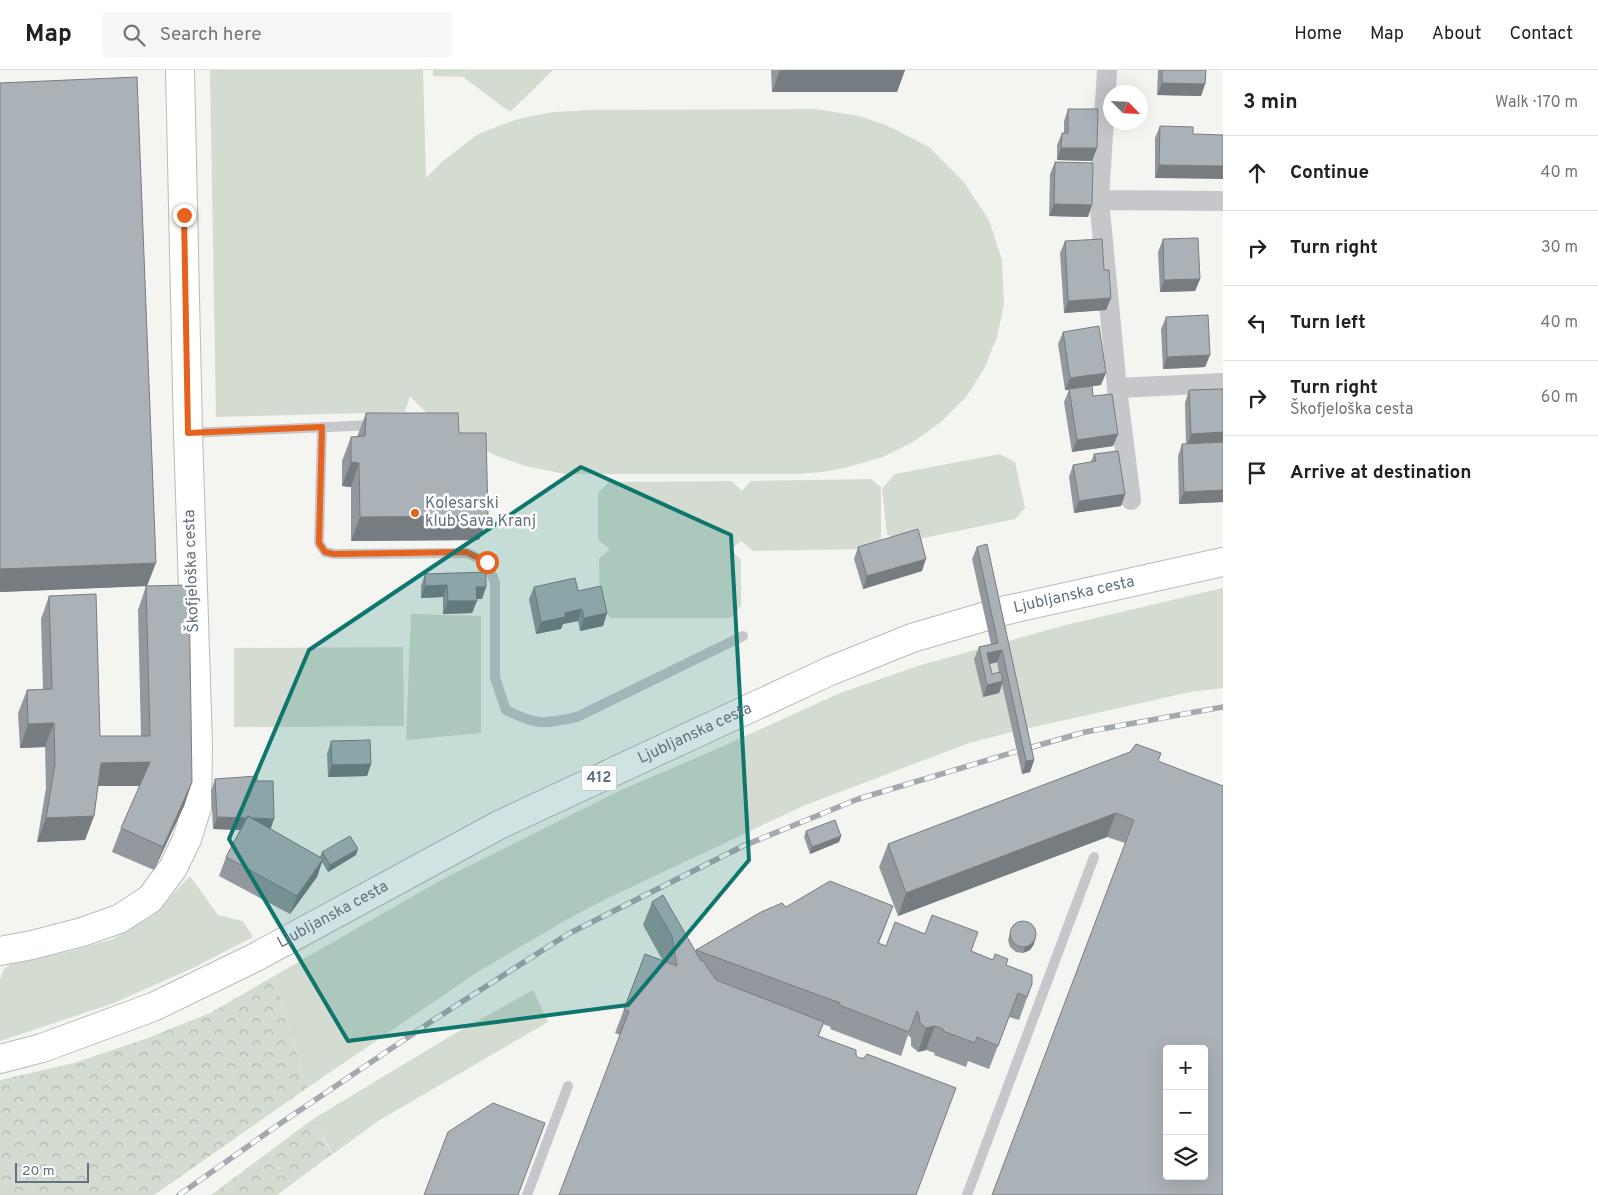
<!DOCTYPE html>
<meta charset="utf-8">
<style>
:root{--surface:#fff;--page:#f6f6f6;--text:#202124;--muted:#757577;--line:#e0e0e0}
body{margin:0;font-family:Overpass,sans-serif;background:var(--page);color:var(--text)}
.controls{position:absolute;right:15px;bottom:15px;display:grid;overflow:hidden;border-radius:5px;box-shadow:0 5px 20px #0002}
.controls button{width:45px;height:45px;display:grid;place-items:center;padding:0;border:0;border-bottom:1px solid var(--line);background:var(--surface);color:var(--text);font:25px sans-serif}
.compass{position:absolute;left:1103px;top:15px;width:45px;height:45px;border-radius:50%;background:var(--surface);box-shadow:0 5px 20px #0002;rotate:114deg}
.scale{position:absolute;left:15px;bottom:12px;width:74px;box-sizing:border-box;padding-left:5px;border:2px solid #637182;border-top:0;font-size:14px;line-height:18px;white-space:nowrap;color:#637182;-webkit-text-stroke:4px #fff;paint-order:stroke}
.stop{position:absolute;width:15px;height:15px;margin:-11px;border:4px solid #e6621f;border-radius:50%;background:#fff}
.stop.end{background:#e6621f;border-color:#fff;box-shadow:0 1px 5px #0008}
.list{margin:0;padding:0;list-style:none}
h2{display:flex;justify-content:space-between;align-items:center;height:65px;margin:0;padding:0 20px;font-size:21px}
h2 small{font-size:16px;font-weight:400;color:var(--muted)}
.list li{display:grid;grid-template-columns:32px 1fr auto;gap:15px;align-items:center;box-sizing:border-box;height:75px;padding:0 20px;border-top:1px solid var(--line)}
.list b{display:block;font-size:19px;white-space:nowrap}
.list p{margin:0;font-size:16px;white-space:nowrap;color:var(--muted)}
.list em{font-size:16px;font-style:normal;color:var(--muted)}
.icon{flex:none;width:28px;height:28px;fill:none;stroke:currentColor;stroke-width:2;stroke-linecap:round;stroke-linejoin:round}
.map{position:relative;flex:none;width:1223px;height:1125px;overflow:hidden}
header{display:flex;align-items:center;gap:30px;box-sizing:border-box;height:70px;padding:0 25px;background:var(--surface);border-bottom:1px solid var(--line)}
header strong{font-size:24px}
nav{display:flex;gap:28px;margin-inline-start:auto;font-size:18px}
.search{width:350px;height:45px;background:var(--page);display:flex;align-items:center;gap:12px;box-sizing:border-box;padding:0 18px;border-radius:5px;color:var(--muted);font-size:19px}
main{display:flex}
aside{flex:1;background:var(--surface)}
.map>svg:first-child{display:block}
.grass{fill:#d4dcd1}
.forest{fill:url(#forest-crowns)}
.lines{fill:none;stroke-linecap:round;stroke-linejoin:round}
.secondary-casing{stroke:#b7babf;stroke-width:30}
.primary-casing{stroke:#b7babe;stroke-width:30}
.lane{stroke:#c5c7cb;stroke-width:10}
.street{stroke:#c5c7cb;stroke-width:20}
.secondary{stroke:#fff;stroke-width:28}
.primary{stroke:#fff;stroke-width:28}
.rail-casing{stroke:#a4a9af;stroke-width:5.5}
.rail{stroke:#fff;stroke-width:4;stroke-dasharray:11;stroke-linecap:butt}
.wall{fill:#92989d;fill-rule:evenodd}
.shaded-wall{fill:#777c80}
.building{fill:#aab1b7;stroke:#777c80;fill-rule:evenodd}
.route{stroke:#e6621f;stroke-width:6}
.marked{fill:#0f766e;fill-opacity:0.2;stroke:#0f766e;stroke-width:4;stroke-linejoin:round}
.poi-dot{fill:#e6621f;stroke:#fff;stroke-width:2}
.labels{text-anchor:middle;dominant-baseline:central;stroke-width:5;stroke-linejoin:round;paint-order:stroke}
.shield{fill:#fff;stroke:#929ca8;stroke-width:1}
.shield-label{font-size:15px;font-weight:bold;fill:#637182}
.poi-label{font-size:16px;fill:#637182;stroke:#fff;text-anchor:start}
.street-label{font-size:16px;fill:#637182;stroke:#fff}
</style>
<header>
<strong>Map</strong>
<div class="search"><svg class="icon" aria-label="search" viewBox="0 0 24 24"><circle cx="10" cy="10" r="6"/><path d="M15 15l6 6"/></svg>Search here</div>
<nav><a>Home</a><a>Map</a><a>About</a><a>Contact</a></nav>
</header>
<main>
<div class="map">
<svg width="1223" height="1125" viewBox="0 0 1223 1125">
<defs>
<pattern id="forest-crowns" width="20" height="18" patternUnits="userSpaceOnUse" patternTransform="scale(1.25)"><rect width="20" height="18" fill="#d4dcd1"/><path d="M2 6a3 3 0 1 1 6 0M12 15a3 3 0 1 1 6 0" fill="none" stroke="#b0b7af"/></pattern>
</defs>
<rect width="100%" height="100%" fill="#f4f5f0"/>
<path class="grass" d="M210,0H423L426,108L443,91L478,64L518,49L553,42L589,40L816,39L859,46L886,55L929,77L963,111L989,150L1002,190L1004,234L997,267L984,299L966,327L941,352L913,372L883,387L844,398L823,402L798,404H565L525,396L492,384L436,353L410,326L405,342L216,347Z
M433,0H553L510,42L463,7L433,6Z
M1000,384L1015,392L1025,438L1015,449L900,473L887,464L882,419L895,404Z
M871,409L881,417V470L871,479L753,481L741,471L731,480L741,490V536L731,548H611L600,537L599,489L610,479L598,470V423L609,412L732,411L742,421L751,411Z
M1223,518V618L1190,622L1012,662L969,673L803,736L606,829L568,849L479,901L307,1018L274,906L443,809L621,720L719,678L840,623L921,595L1066,555Z
M411,544L481,546V663L406,670Z
M403,577L404,656L234,657V578Z
M190,806L218,845L243,851L253,867L195,897L114,933L0,971V910L4,899L12,893L67,882L113,869L153,845Z
M533,920L548,952L378,1051L333,1084L313,1049L454,964Z"/>
<path class="forest" d="M274,906L307,1018L154,1125H0V1010L74,993L148,968L210,943Z
M313,1049L332,1084L277,1125H211Z"/>
<g class="lines">
<defs>
<path id="secondary" d="M0,881L32,875L82,862L119,849L150,829L173,798L187,769L197,737L198,675L188,363L180,0"/>
<g id="primary">
<path id="s1" d="M0,989L42,978L153,937L254,888L499,755L830,601L912,568L1007,540L1223,492"/>
</g>
</defs>
<use href="#secondary" class="secondary-casing"/>
<use href="#primary" class="primary-casing"/>
<path class="lane" d="M322,357L319,473L325,482L335,484L467,483L487,492L495,513V608L506,640C537,656 544,654 577,647L743,566
M189,363L374,355
M527,1125L568,1016
M967,1125L1094,787"/>
<path class="street" d="M1107,0L1099,130L1117,318L1131,430
M1099,130L1223,131
M1117,318L1223,313"/>
<use href="#secondary" class="secondary"/>
<use href="#primary" class="primary"/>
<defs>
<path id="rail" d="M179,1125L278,1055L432,951L568,864L743,776L858,729L1018,681L1085,662L1223,637"/>
</defs>
<use href="#rail" class="rail-casing"/>
<use href="#rail" class="rail"/>
</g>
<path class="wall" d="M771,0H905L897,22H772Z
M1158,0H1206L1205,14L1201,26L1157,25Z
M0,13L147,516L192,712L184,736L154,800L112,782L121,758L140,716H98L94,746L85,770L37,772L46,718L45,677L20,678L18,643L27,620L43,619L41,549L49,526L100,666H141L138,540L146,516L0,522Z
M1068,39L1097,78L1092,91L1057,90V75L1062,63H1064V51Z
M1160,56L1193,64L1155,108V68Z
M1055,92L1088,147L1049,146L1050,104Z
M1163,169L1200,209L1195,221L1160,222L1158,182Z
M1065,171L1104,200L1111,228L1106,240L1064,243L1060,183Z
M1166,247L1210,285L1205,297L1163,299L1161,259Z
M1063,262L1101,315L1092,316L1093,326L1118,364L1113,376L1072,382L1064,332L1069,320H1065L1058,274Z
M1223,319V432L1179,434L1178,386L1182,374H1186L1185,333L1189,320Z
M366,343L459,363L479,470L351,471V417L342,416V391L351,367H357Z
M1094,384L1125,424L1121,436L1074,443L1069,407L1073,395L1091,392Z
M858,477L922,501L863,519L854,489Z
M977,477L1034,690L1030,702L1022,704L1002,614L999,623L983,627L974,589L979,577L991,574L972,489ZM997,592L999,603L992,604L989,594Z
M425,504L486,517L482,529H477L472,543L443,544V527L421,528V516Z
M534,517L578,521L607,543L603,556L580,561L578,551L563,554L561,559L536,564L529,529Z
M331,671L371,694L367,706L328,707L327,684Z
M1161,683L1125,773L1107,767L898,846L879,797L888,774Z
M215,709L257,711L270,759L320,787L322,782L356,785L328,802L322,792L317,807L290,844L219,806L226,787L240,760L213,759L211,721Z
M806,761L841,766L839,772L810,784L804,767Z
M652,832L695,881L696,880L786,837L893,836L879,873L886,876L971,881L1006,895L1032,914L1019,950L1009,947L989,999L968,991L966,997L934,985L935,983L926,980L918,982L911,976V968L908,965L901,986L830,959L831,957L823,954L818,966L856,985L859,988L956,1018L620,965L615,963L645,884L663,891L643,855Z
M1012,857L1034,874L1030,880L1023,883L1016,882L1010,877L1008,870Z"/>
<path class="shaded-wall" d="M780,0H905L897,22H772Z
M1162,13L1205,14L1201,26L1157,25Z
M1061,78H1097L1092,91L1057,90Z
M1159,95L1223,96V109L1155,108Z
M1054,134L1092,135L1088,147L1049,146Z
M1200,209L1195,221L1160,222L1164,210Z
M1111,228L1106,240L1064,243L1068,231Z
M1210,285L1205,297L1163,299L1167,287Z
M1106,303L1101,315L1065,320L1070,308Z
M1223,362V374L1187,376L1191,364Z
M1118,364L1113,376L1072,382L1077,370Z
M351,392L359,393L351,417L342,416Z
M1223,420V432L1179,434L1184,422Z
M1125,424L1121,436L1074,443L1079,431Z
M488,446L479,470L351,471L360,447Z
M926,489L922,501L863,519L867,506Z
M156,493L147,516L0,522V499Z
M447,515L443,527L421,528L425,516Z
M476,517H486L482,529H472Z
M448,531H477L472,543L443,544Z
M582,539L578,551L563,554L561,559L536,564L541,552L565,543Z
M607,543L603,556L580,561L584,548Z
M1002,580L997,592L983,596L987,583Z
M1003,611L999,623L983,627L987,615Z
M54,653L45,677L20,678L28,654Z
M1034,690L1030,702L1022,704L1026,691Z
M150,692L142,716H93L101,693Z
M371,694L367,706L328,707L332,695Z
M192,712L184,736L154,800L163,777Z
M1116,743L1107,767L898,846L906,823Z
M94,746L85,770L37,772L46,748Z
M217,747L274,749L270,761L213,759Z
M841,766L839,772L810,784L812,777Z
M358,779L356,785L328,802L330,795Z
M323,789L317,807L290,844L297,826Z
M1036,867L1034,874L1030,880L1023,883L1025,877Z
M935,956L926,980L918,982L926,958Z"/>
<path class="building" d="M1162,0H1206L1205,14L1162,13Z
M137,7L156,493L0,499V13Z
M1068,39H1098L1097,78H1061L1062,63H1068Z
M1160,56L1193,57V64L1223,65V96L1159,95Z
M1055,92L1093,93L1092,135L1054,134Z
M1198,168L1200,209L1164,210L1163,169Z
M1102,169L1104,200H1109L1111,228L1068,231L1065,171Z
M1208,245L1210,285L1167,287L1166,247Z
M1099,256L1106,303L1070,308L1063,262Z
M1092,316L1093,326L1112,324L1118,364L1077,370L1069,319Z
M1223,319V362L1191,364L1189,320Z
M366,343H458L459,363H486L488,446L360,447L359,393L351,392V367L365,366Z
M1223,372V420L1184,422L1182,374Z
M1118,381L1125,424L1079,431L1073,395L1096,391L1094,384Z
M918,459L926,489L867,506L858,477Z
M987,474L1034,690L1026,691L1002,580L987,583L992,604L1001,602L1003,611L987,615L979,577L998,573L977,477Z
M486,502V517H476L477,531H448L447,515L425,516V504Z
M575,508L578,521L601,516L607,543L584,548L582,539L565,543V547L541,552L534,517Z
M189,515L192,712L163,777L121,758L150,692L101,693L94,746L46,748L55,694L54,653L28,654L27,620L52,619L49,526L96,524L100,666H150L146,516Z
M370,670L371,694L332,695L331,671Z
M1136,674L1161,683L1158,691L1223,716V1125H992L1134,750L1116,743L906,823L888,774L1130,682ZM1167,979H1204V1106H1167Z
M257,706V711H273L274,749L252,748L248,746L247,748L217,747L215,709Z
M248,746L323,789L297,826L226,787Z
M835,750L841,766L812,777L806,761Z
M350,766L358,779L330,795L322,782Z
M830,811L893,836L878,873L886,876L895,852L925,864L932,845L978,862L971,881L993,890L995,884L1008,889L1006,895L1032,905V914L1027,927L1018,923L998,976L977,967L975,973L943,961V959L935,956L926,958L920,953L919,945L917,941L909,962L839,935L840,933L696,880L761,842L782,833L786,837Z
M663,825L701,891H703L716,910L824,952L818,966L856,980V985L859,988H864L867,984L956,1018L916,1125H559L629,941L624,939L645,884L677,896L672,866L652,832Z
M1010 864a13 13 0 1 1 26 0a13 13 0 1 1-26 0Z
M493,1033L545,1053L518,1125H424L448,1062Z"/>
<g class="lines">
<path class="route" d="M184,145L188,363L322,357L319,473L325,482L334,484L466,482L487,492"/>
</g>
<path class="marked" d="M581,397L731,465L749,790L628,935L348,971L229,769L309,580Z"/>
<circle class="poi-dot" cx="415" cy="443" r="5"/>
<g class="labels">
<rect class="shield" x="581.5" y="695.5" width="35" height="25" rx="4"/>
<g class="shield-label">
<text x="599" y="708">412</text>
</g>
<g class="poi-label">
<text x="425" y="434">Kolesarski<tspan x="425" dy="18">klub Sava Kranj</tspan></text>
</g>
<g class="street-label">
<text transform="translate(192 501) rotate(-92)">Škofjeloška cesta</text>
<text stroke="none"><textPath href="#s1" startOffset="1174">Ljubljanska cesta</textPath></text>
<text stroke="none"><textPath href="#s1" startOffset="769">Ljubljanska cesta</textPath></text>
<text stroke="none"><textPath href="#s1" startOffset="364">Ljubljanska cesta</textPath></text>
</g>
</g>
</svg>
<div class="controls">
<button>+</button>
<button>−</button>
<button><svg class="icon" aria-label="layers" viewBox="0 0 24 24"><path d="M12 4l9 5-9 5-9-5zM3 14l9 5 9-5"/></svg></button>
</div>
<svg class="compass" viewBox="-18 -18 36 36"><path d="M0-13l5 13h-10z" fill="#e53935"/><path d="M0 13l5-13h-10z" fill="#757577"/></svg>
<div class="scale">20 m</div>
<div class="stop" style="left:487px;top:492px"></div>
<div class="stop end" style="left:184px;top:145px"></div>
</div>
<aside>
<h2>3 min<small>Walk · 170 m</small></h2>
<ul class="list">
<li><svg class="icon" aria-label="ahead" viewBox="0 0 24 24"><path d="M12 20V5M6 11l6-6 6 6"/></svg><div><b>Continue</b></div><em>40 m</em></li>
<li><svg class="icon" aria-label="right" viewBox="0 0 24 24"><path d="M7 20v-9h11M14 6l5 5-5 5"/></svg><div><b>Turn right</b></div><em>30 m</em></li>
<li><svg class="icon" aria-label="left" viewBox="0 0 24 24"><path d="M17 20v-9H6M10 6l-5 5 5 5"/></svg><div><b>Turn left</b></div><em>40 m</em></li>
<li><svg class="icon" aria-label="right" viewBox="0 0 24 24"><path d="M7 20v-9h11M14 6l5 5-5 5"/></svg><div><b>Turn right</b><p>Škofjeloška cesta</p></div><em>60 m</em></li>
<li><svg class="icon" aria-label="arrive" viewBox="0 0 24 24"><path d="M6 21V4h12l-3 4 3 4H6"/></svg><div><b>Arrive at destination</b></div></li>
</ul>
</aside>
</main>
